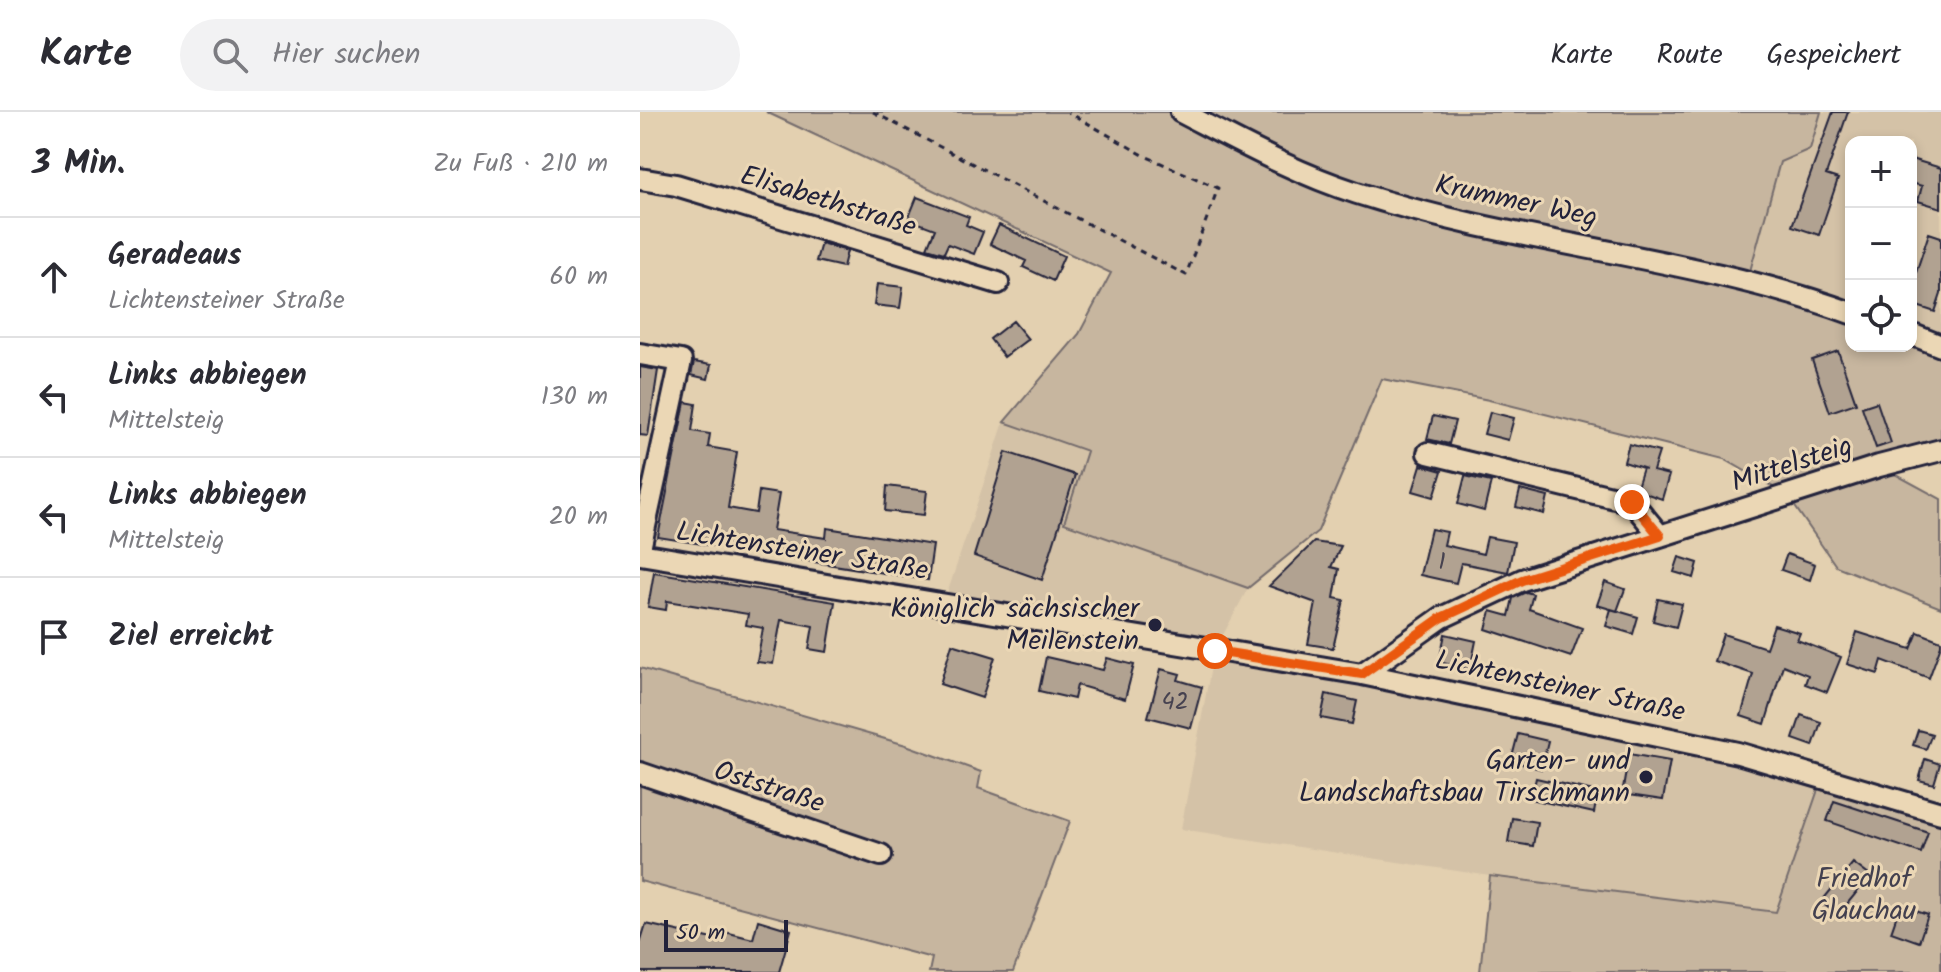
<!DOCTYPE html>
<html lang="de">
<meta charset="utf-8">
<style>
:root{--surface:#fff;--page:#f2f2f3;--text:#2b2b33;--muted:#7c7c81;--line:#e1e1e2}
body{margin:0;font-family:Kalam,sans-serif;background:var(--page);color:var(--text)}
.controls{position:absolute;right:24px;top:24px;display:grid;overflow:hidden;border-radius:16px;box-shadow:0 4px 12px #0003}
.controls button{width:72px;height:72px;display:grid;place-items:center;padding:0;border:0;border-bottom:2px solid var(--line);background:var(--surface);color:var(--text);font:40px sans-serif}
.scale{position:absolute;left:24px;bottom:20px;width:124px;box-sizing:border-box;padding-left:8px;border:4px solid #22223b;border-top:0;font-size:22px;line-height:28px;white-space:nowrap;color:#22223b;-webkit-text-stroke:6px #ebd7b5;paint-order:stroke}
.stop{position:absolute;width:24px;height:24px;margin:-18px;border:6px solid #ea580c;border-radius:50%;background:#fff}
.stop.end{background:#ea580c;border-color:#fff;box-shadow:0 2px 8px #0008}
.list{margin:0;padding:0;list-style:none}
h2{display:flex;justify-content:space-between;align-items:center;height:104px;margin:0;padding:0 32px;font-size:34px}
h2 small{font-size:26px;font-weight:400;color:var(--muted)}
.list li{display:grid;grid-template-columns:52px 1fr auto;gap:24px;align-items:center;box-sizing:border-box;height:120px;padding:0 32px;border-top:2px solid var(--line)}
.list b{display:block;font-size:30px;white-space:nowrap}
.list p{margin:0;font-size:26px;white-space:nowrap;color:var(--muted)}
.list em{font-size:26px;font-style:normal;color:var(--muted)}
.icon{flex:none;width:44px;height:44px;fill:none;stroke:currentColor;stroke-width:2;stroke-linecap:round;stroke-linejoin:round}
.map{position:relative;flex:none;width:1301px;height:860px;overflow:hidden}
header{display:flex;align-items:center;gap:48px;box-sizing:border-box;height:112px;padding:0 40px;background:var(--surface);border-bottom:2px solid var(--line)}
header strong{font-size:38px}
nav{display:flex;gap:44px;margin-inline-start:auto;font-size:28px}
.search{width:560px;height:72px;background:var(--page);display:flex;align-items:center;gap:20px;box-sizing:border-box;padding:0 28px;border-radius:44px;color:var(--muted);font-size:30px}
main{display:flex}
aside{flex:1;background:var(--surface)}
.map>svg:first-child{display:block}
.built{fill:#d4c2a7}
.green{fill:#c7b69f;stroke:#746c6d;stroke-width:2}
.building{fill:#b1a291;stroke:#22223b;stroke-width:2}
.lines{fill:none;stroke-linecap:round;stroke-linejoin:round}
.minor-casing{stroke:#22223b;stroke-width:26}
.path{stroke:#22223b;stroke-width:3;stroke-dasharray:6 6;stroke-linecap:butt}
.minor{stroke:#ebd7b5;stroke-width:20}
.route{stroke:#ea580c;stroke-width:10}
.poi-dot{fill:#22223b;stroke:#ebd7b5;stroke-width:3}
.labels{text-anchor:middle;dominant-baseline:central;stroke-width:6;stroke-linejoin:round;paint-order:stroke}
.number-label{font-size:24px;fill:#464250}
.street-label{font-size:28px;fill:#22223b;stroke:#ebd7b5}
.poi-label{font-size:28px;fill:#22223b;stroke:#ebd7b5;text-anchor:end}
.park-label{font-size:28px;fill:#43404f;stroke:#ebd7b5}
</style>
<header>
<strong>Karte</strong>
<div class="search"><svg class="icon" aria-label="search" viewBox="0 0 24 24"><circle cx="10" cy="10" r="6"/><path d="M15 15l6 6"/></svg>Hier suchen</div>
<nav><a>Karte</a><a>Route</a><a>Gespeichert</a></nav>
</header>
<main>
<aside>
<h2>3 Min.<small>Zu Fuß · 210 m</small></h2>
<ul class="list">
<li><svg class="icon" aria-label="ahead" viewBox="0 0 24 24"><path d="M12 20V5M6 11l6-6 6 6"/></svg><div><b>Geradeaus</b><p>Lichtensteiner Straße</p></div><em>60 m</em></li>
<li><svg class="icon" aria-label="left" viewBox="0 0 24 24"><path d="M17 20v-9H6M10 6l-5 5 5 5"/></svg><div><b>Links abbiegen</b><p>Mittelsteig</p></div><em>130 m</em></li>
<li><svg class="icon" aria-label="left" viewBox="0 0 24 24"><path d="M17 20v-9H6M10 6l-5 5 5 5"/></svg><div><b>Links abbiegen</b><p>Mittelsteig</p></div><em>20 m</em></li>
<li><svg class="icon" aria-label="arrive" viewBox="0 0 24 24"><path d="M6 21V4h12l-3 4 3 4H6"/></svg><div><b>Ziel erreicht</b></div></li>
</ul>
</aside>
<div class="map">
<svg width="1301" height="860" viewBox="0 0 1301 860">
<rect width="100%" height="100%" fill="#e3d0b0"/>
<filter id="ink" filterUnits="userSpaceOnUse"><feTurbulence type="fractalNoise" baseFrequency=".0125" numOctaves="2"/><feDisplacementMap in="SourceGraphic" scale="16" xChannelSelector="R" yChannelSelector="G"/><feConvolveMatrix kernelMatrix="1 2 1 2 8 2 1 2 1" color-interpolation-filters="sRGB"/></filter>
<g filter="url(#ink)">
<path class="built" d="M1181,0H1301V225L1271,222V30H1211V201L1107,170L1140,50L1170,37Z
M364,310L448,337L425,411L608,476L575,538L1182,666L1136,801L850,764L541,717L574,539L304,491Z"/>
<path class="green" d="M126,0H1181L1170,37L1140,50L1107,170L1211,201V234H1271V222L1301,225V338L1240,354L1301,387V496L1196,454L1147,383L1084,347L849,288L742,267L678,419L608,476L424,411L447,339L364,310L439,222L471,161Z
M0,556L266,633L341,660L338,676L430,709L373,860H289L292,846L0,769Z
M1182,666L1301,702V860H840L850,764L1136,800Z"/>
<path class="building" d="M1193,0H1208L1186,63L1198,67L1179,123L1152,114Z
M1271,47L1301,56V96L1278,89L1282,74L1271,71Z
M277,85L329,105L326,113L343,120L334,142L308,132L304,141L287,136L295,117L268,107Z
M359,113L424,144L413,169L383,155L386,149L350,132Z
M1289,121L1301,125V182L1295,200L1271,192V176Z
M181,131L207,139L203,155L176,149Z
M237,172L263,175L260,196L234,193Z
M373,209L388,227L364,245L350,227Z
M1198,239L1216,291L1190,300L1172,248Z
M54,250L71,253L68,267L51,263Z
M0,255L18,258L8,324L0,323Z
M45,290L56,292L52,319L70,322L68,335L97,340L88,396L116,401L119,379L139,382L133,418L186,426L187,416L293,433L288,468L18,425Z
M1237,290L1251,331L1236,336L1222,295Z
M850,300L874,306L868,328L844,322Z
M793,304L815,309L809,332L787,327Z
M989,332L1019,340L1013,359L1029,363L1022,387L996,378L1003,356L1006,357L984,350Z
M366,340L435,363L402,468L334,444Z
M781,353L802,359L794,385L773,379Z
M825,364L851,370L844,399L818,392Z
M247,374L287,379L284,403L245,399Z
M880,378L908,385L904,402L876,395Z
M791,417L807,420L804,433L843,442L847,425L874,430L868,460L821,451L816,471L780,463Z
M674,430L701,434L691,455L699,457L694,486L704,488L693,536L668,532L676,491L629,474Z
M1147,442L1175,452L1170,468L1141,458Z
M1039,445L1058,451L1054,466L1034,460Z
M14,460L195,490L187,540L169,537L173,514L141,508L133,552L117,550L123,516L106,513L108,502L27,489L26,498L8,495Z
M965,470L985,477L977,499L957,493Z
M886,480L893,482L889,497L942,516L931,545L846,517L851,499L869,504L873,486Z
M1018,487L1042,492L1036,515L1013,509Z
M971,497L998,505L993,522L966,514Z
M1134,513L1160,521L1157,528L1201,545L1187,580L1165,572L1168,563L1143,553L1125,612L1101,604L1113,562L1074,549L1083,522L1126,536Z
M1217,520L1271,537L1278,520L1301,529V533L1289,566L1242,548L1238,562L1207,552Z
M805,522L836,529L830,558L799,550Z
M312,532L355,545L342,586L300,572Z
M406,545L463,558L467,546L494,553L485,587L437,573L434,587L399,579Z
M521,557L540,562L538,568L562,575L551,616L508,605Z
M686,582L717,589L712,612L681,606Z
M1161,603L1181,610L1173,634L1153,627Z
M1278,618L1292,622L1286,637L1273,633Z
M878,622L908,629L901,657L871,649Z
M989,642L1030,649L1023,688L982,682Z
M1285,647L1300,652L1294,672L1279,668Z
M896,666L958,680L954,701L891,687Z
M1194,689L1288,720L1281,741L1187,709Z
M872,706L897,710L893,734L868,730Z
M1213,751L1230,764L1198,803L1181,790Z
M1260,794L1288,803L1279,830L1251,820Z
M118,808L151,818L139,860H0V831L6,812L82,829L85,820L113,827Z"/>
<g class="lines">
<defs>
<path id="minor" d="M541,0C599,30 655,61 717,81C878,133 1051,143 1211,201
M0,67L36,73L358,171
M1271,222L1301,234
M0,242L41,249L0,437
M788,341L992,390L1020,424
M0,442L722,562L1098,641L1301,701
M722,562L801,506L882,468L1239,354L1301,338
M0,661L241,743"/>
</defs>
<use href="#minor" class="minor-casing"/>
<path class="path" d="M233,0L546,163L578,76L505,44L428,0"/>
<use href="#minor" class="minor"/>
</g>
</g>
<g class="lines" filter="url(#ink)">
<path class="route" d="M575,539L722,562L801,506L882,468L1020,424L992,390"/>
</g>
<g class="poi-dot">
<circle cx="515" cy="513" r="8"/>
<circle cx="1006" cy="665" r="8"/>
</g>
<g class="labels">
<g class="number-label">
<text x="802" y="450">1</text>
<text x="535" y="590">42</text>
</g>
<g class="street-label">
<text transform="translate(188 90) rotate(17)">Elisabethstraße</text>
<text transform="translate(876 90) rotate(12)">Krummer Weg</text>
<text transform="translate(1152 353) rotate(-18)">Mittelsteig</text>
<text transform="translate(162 440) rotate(9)">Lichtensteiner Straße</text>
<text transform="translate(920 575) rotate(12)">Lichtensteiner Straße</text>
<text transform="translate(129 676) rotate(18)">Oststraße</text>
</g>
<g class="poi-label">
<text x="499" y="497">Königlich sächsischer<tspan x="499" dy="32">Meilenstein</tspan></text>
<text x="990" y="649">Garten- und<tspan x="990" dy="32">Landschaftsbau Tirschmann</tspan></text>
</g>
<g class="park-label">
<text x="1224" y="767">Friedhof<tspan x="1224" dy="32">Glauchau</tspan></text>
</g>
</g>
</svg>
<div class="controls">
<button>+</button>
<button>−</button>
<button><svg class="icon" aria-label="locate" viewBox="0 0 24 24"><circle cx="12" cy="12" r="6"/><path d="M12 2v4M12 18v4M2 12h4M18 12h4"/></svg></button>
</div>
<div class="scale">50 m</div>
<div class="stop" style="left:575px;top:539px"></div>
<div class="stop end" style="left:992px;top:390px"></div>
</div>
</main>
